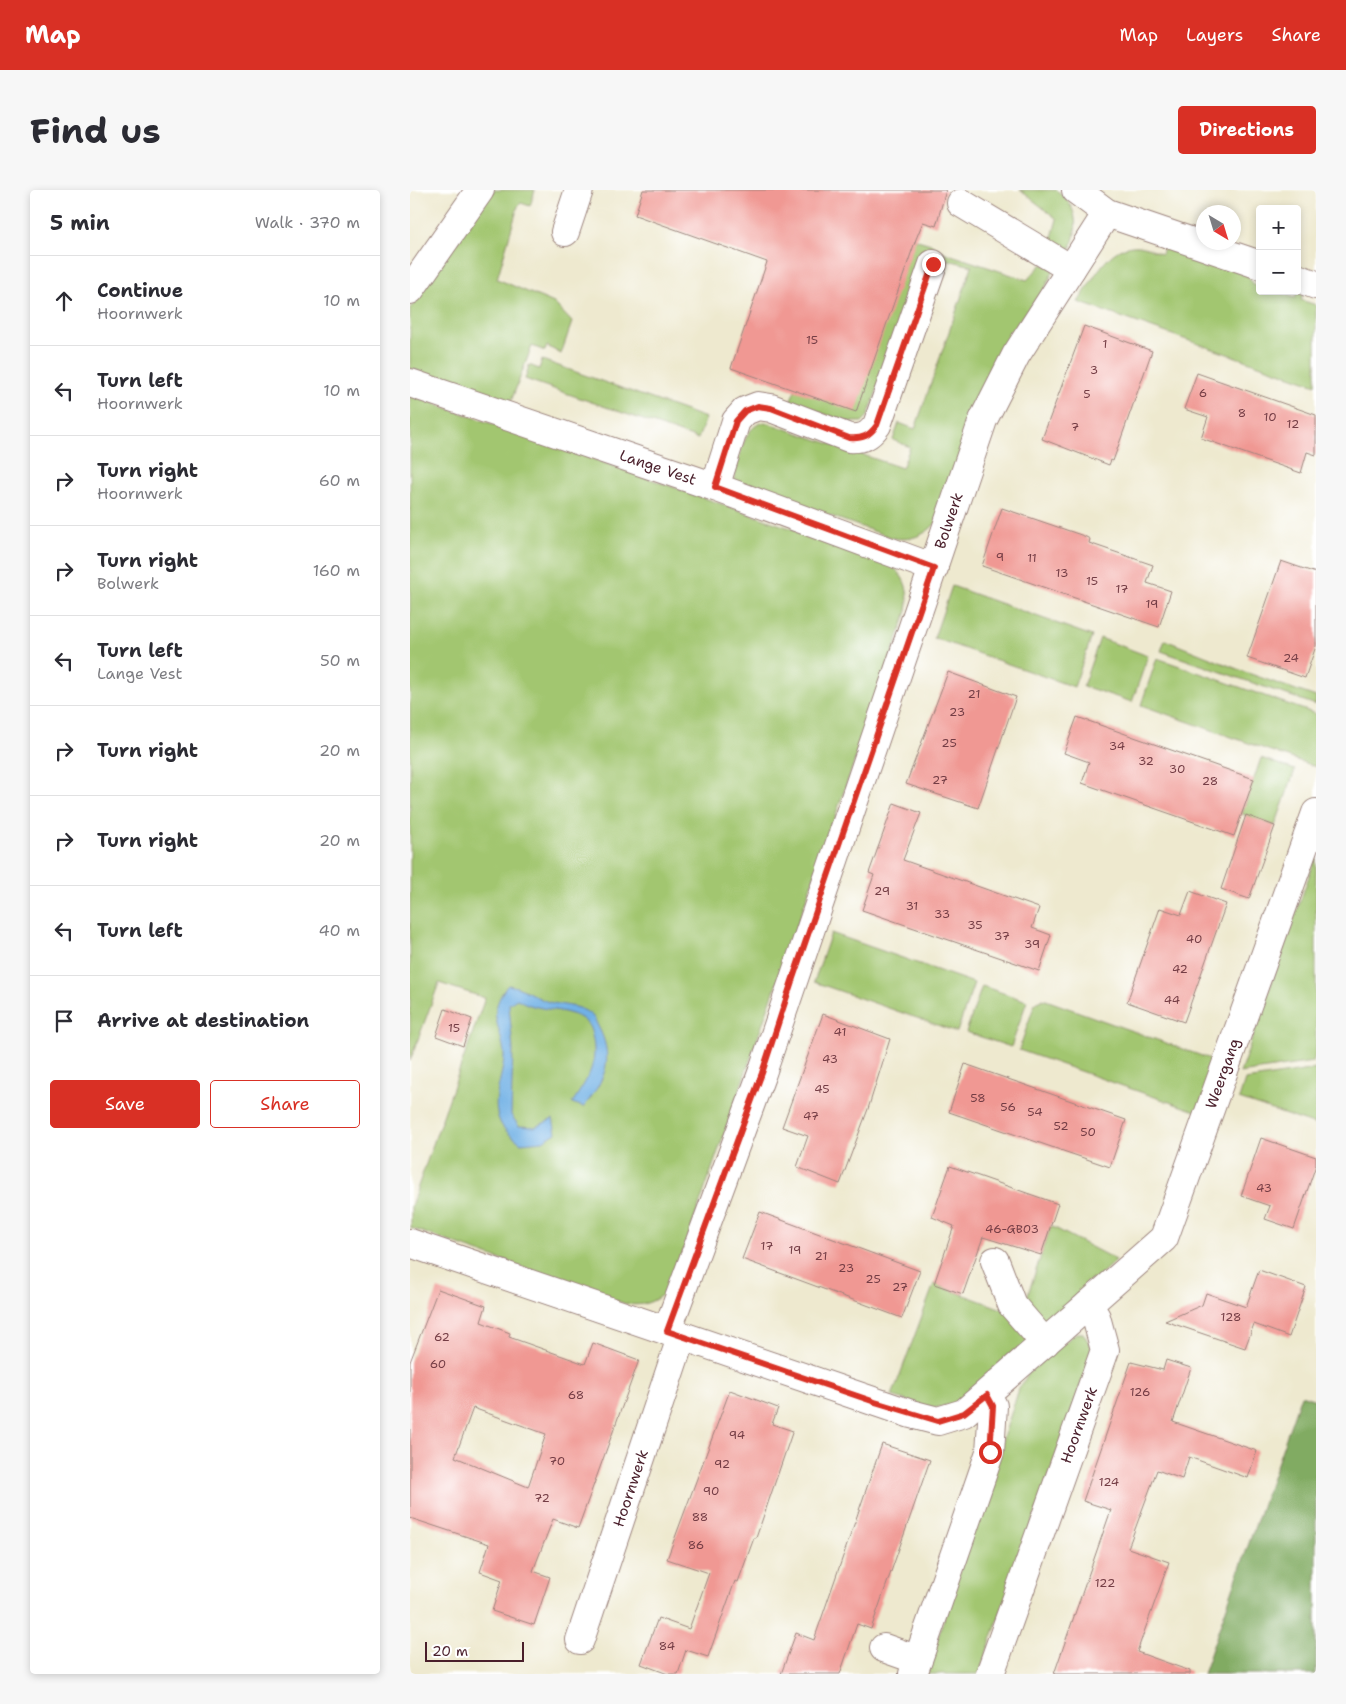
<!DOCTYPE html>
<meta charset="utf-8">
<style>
:root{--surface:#fff;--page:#f7f7f7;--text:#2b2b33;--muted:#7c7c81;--line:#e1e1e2;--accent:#d93025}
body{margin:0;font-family:"Shantell Sans",sans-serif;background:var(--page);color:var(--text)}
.controls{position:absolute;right:15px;top:15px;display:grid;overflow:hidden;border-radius:5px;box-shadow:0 2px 8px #0003}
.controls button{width:45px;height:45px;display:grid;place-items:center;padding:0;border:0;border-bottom:1px solid var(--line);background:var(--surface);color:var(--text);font:25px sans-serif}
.compass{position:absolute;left:786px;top:15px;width:45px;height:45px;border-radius:50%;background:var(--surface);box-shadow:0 2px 8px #0003;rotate:142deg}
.scale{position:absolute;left:15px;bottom:12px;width:99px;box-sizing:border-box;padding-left:5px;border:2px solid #4a1f2b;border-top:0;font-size:14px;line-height:18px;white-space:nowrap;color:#4a1f2b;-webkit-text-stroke:4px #fff;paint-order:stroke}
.stop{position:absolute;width:15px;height:15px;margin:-11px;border:4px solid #d93025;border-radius:50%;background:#fff}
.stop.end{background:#d93025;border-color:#fff;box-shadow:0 1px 5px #0008}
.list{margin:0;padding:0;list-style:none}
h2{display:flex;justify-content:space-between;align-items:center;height:65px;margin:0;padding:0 20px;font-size:21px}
h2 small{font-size:16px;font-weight:400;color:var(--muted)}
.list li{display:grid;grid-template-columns:32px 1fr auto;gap:15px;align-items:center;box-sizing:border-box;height:90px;padding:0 20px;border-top:1px solid var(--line)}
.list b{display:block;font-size:19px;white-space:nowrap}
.list p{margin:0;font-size:16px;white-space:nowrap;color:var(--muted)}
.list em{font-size:16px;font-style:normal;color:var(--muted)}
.actions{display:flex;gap:10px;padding:15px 20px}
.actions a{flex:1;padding:11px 0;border:1px solid var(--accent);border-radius:5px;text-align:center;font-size:18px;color:var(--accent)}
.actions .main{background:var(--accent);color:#fff}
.icon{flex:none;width:28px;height:28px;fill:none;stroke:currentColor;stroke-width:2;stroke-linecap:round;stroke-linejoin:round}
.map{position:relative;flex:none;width:906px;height:1484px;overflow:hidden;border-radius:5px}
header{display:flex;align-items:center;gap:30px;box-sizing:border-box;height:70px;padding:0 25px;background:var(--accent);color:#fff}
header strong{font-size:24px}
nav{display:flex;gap:28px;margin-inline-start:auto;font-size:18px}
.intro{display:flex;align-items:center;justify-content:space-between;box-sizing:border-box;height:120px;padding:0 30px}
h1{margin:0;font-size:35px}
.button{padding:12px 22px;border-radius:5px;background:var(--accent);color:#fff;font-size:18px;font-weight:700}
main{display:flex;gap:30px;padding:0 30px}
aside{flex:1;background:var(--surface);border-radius:5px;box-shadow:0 2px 8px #0003}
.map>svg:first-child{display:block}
.green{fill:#a2c670;stroke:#76724e}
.forest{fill:#81ab62;stroke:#666546}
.water{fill:#71b1e5;stroke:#5e6888}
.building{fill:#f09893;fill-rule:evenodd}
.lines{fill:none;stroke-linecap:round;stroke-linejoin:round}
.minor-casing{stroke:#9c847d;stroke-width:30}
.minor{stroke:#fff;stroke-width:28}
.route{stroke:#d93025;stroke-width:6}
.labels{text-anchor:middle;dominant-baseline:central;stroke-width:4.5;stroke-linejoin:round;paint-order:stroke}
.number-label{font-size:12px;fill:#743d45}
.street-label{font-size:15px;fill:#4a1f2b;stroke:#fff}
</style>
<header>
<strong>Map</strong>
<nav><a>Map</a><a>Layers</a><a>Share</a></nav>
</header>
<div class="intro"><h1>Find us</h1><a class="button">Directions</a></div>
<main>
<aside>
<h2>5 min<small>Walk · 370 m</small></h2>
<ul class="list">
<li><svg class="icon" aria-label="ahead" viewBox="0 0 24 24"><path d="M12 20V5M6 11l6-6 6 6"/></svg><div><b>Continue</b><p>Hoornwerk</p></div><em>10 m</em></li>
<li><svg class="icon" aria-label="left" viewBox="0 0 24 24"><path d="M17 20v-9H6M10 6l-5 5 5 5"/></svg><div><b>Turn left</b><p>Hoornwerk</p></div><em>10 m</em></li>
<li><svg class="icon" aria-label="right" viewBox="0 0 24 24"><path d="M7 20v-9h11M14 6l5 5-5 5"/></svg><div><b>Turn right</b><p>Hoornwerk</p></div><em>60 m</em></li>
<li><svg class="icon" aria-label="right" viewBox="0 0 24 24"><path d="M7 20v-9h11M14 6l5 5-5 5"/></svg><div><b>Turn right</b><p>Bolwerk</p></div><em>160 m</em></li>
<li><svg class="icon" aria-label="left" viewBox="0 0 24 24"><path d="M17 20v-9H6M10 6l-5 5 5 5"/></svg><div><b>Turn left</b><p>Lange Vest</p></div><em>50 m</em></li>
<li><svg class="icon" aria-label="right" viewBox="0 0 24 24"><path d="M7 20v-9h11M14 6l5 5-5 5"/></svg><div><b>Turn right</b></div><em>20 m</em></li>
<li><svg class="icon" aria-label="right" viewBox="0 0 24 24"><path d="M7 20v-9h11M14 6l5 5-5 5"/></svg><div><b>Turn right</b></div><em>20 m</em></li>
<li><svg class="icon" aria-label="left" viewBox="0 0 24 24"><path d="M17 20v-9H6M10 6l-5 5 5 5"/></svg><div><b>Turn left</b></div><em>40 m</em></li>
<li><svg class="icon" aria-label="arrive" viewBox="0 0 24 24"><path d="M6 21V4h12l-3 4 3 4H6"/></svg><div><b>Arrive at destination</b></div></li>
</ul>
<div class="actions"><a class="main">Save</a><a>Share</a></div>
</aside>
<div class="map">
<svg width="906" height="1484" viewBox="0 0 906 1484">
<rect width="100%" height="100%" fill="#fff"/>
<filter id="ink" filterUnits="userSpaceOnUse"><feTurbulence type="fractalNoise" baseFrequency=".02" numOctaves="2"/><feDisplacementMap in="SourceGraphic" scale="10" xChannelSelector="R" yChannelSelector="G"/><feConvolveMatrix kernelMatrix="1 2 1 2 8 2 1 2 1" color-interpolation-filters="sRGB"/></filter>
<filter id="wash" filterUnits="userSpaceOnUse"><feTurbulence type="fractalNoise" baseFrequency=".0096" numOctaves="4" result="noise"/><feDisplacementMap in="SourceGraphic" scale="20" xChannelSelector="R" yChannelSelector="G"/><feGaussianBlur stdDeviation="1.12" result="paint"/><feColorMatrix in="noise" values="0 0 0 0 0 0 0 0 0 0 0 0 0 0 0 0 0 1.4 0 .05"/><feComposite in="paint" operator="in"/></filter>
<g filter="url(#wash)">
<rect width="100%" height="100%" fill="#eee9cf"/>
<path class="green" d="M83,0H125L120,16L111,13L108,16L87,89L144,113L162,132L151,164L137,156L135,161L122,156L100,214L0,178V119Z
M610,0H646C669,16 670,40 658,63L641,51L647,29Z
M498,47L524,55L523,59L617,90L632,74L644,79L526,333C514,346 500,351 483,348L324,292C328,274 332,235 355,232L492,278L500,257L483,250L489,233L505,239L562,76L514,64L458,226L452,232H438L380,212L385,200Z
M755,54L837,84L843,94L850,96V101H865L885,108L888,101L893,103L891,110L906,115V195L668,112C683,91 698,53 729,56C736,57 744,61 752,64Z
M132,170L296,228L288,249L115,189L119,175L129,179Z
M0,205L477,372C495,385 500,399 497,421L263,1090C254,1109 234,1119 213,1113L1,1038V1016L75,808L29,793L0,871Z
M542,396L682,446L664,497L524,448Z
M690,448L738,466L722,512L673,496Z
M755,450L835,482L906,507V515L751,461Z
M747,468L906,524V577L731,515Z
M851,568L885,580L865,636L832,624Z
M906,666V862L903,872L830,883Z
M421,743L564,793L547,842L404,792Z
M572,796L617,811L601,857L556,842Z
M633,809L806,871L788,922L609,860L625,813Z
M906,879V935L829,909L835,890Z
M641,1036L706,1070L635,1136L619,1123L616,1110Z
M524,1094L595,1120L621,1150C595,1173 567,1210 531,1217C516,1220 497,1210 482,1206Z
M666,1143H673L681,1156V1166L569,1484H516L609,1199L619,1182Z"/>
<path class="forest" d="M891,1205L906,1210V1484H793Z"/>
<path class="water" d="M98,795C113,797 123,806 136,811C150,816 168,814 180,824C185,827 187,835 190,840C205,872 193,891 174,917L162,913C177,890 189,874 182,845C180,834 174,828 162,824C143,818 124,820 107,809L99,814L103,860L101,925L109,936L125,937L143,929L146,943L133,951L111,953C103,947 94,941 90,932C80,911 93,888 94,867C95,853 83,830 86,819C88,810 92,802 98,795Z"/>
<g id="blocks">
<path class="building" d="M233,0H536L526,36L513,32L506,49L446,222L321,178L357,72L225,25Z
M674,136L742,161L703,271L701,270L699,275L632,249Z
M787,183L906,225V265L897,262L891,283L791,248L798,227L774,219Z
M592,318L674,346L680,349L679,353L743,375L737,393L761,401L749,437L572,376Z
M871,371L906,383V456L895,488L837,468Z
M538,482L606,507L568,618L496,594Z
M667,527L844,589L824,646L672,593L679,572L654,563Z
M484,613L511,623L493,670L629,718L622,738L641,745L629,781L452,720L464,685L459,683Z
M836,625L865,636L839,709L811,699Z
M780,701L816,714L774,832L717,812L750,718L771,725Z
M35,819L62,829L53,856L26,846Z
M413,824L480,849L458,919L430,994L387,977L398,946L372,937Z
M555,874L716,930L700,977L539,922Z
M851,948L906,967V975L884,1039L855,1029L860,1016L831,1006Z
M540,976L648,1014L631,1065L573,1047L553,1104L524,1094L544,1036L522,1027Z
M350,1022L510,1081L492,1128L332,1069Z
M849,1080L896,1097L879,1147L844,1134L835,1158L755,1131L792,1115L796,1103L836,1117Z
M28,1099L76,1116L71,1132L100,1143L99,1147L175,1174L183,1153L229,1170L168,1338L143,1329L123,1381L140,1387L124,1435L82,1421L92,1390L70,1382L79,1354L0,1328V1172ZM63,1218L136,1244L118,1297L45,1267Z
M756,1170L781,1178L763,1232L847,1261L838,1288L779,1267L772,1289L747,1280L718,1358L759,1372L727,1462L780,1481V1484H644L701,1320L673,1311L721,1172L753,1180Z
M320,1200L368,1218L362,1234L383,1241L382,1243L346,1348H344L328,1392L325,1391L298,1467L276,1460L268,1484H258L231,1474L248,1428L279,1439L299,1383L257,1369Z
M472,1254L520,1270L461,1439L447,1434L430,1484H371L386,1443L404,1450Z"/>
</g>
</g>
<g filter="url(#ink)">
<use href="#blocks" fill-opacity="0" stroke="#9c847d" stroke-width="1"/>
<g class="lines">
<defs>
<g id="minor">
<path d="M666,0L697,23L850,75"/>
<path d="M551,13L661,79"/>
<path d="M155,42L169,0"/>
<path d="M887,88L906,95"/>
<path d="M0,100L70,0"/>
<path id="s1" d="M0,193L305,297L524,378"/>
<path d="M305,297L326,231L335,221L348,216L361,218L439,248C453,249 459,246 467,235L523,74"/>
<path d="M0,1053L501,1224L528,1231L554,1223L678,1115L686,1127L695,1160L580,1484"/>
<path d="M585,1071L602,1115L635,1153"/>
<path id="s2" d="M678,1115L754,1048L906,623"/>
<path id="s3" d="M257,1141L352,883L573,230L606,165L697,23"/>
<path id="s4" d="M170,1450L271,1148"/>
<path d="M474,1458L508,1470"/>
<path d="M503,1484L580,1262L583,1216L577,1205"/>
</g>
</defs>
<use href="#minor" class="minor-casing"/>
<use href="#minor" class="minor"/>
</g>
</g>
<g class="lines" filter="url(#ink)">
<path class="route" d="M523,74L467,235C459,246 453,249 439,248L361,218L348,216L335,221L326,231L305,297L524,378L382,791L352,883L257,1141L465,1212L528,1231L554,1223L577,1205L583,1216L580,1262"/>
</g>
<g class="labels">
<g class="number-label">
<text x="402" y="150">15</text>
<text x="695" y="154">1</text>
<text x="684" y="180">3</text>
<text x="793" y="203">6</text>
<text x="677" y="204">5</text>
<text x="832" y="223">8</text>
<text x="860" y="227">10</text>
<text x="883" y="234">12</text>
<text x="665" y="237">7</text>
<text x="590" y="367">9</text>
<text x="622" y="368">11</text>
<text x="652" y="383">13</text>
<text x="682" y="391">15</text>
<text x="712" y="399">17</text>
<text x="742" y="414">19</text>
<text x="881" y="468">24</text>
<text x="564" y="504">21</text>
<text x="547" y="522">23</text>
<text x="539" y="553">25</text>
<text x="707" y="556">34</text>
<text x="736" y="571">32</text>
<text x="767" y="579">30</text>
<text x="530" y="590">27</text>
<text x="800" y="591">28</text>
<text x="472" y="701">29</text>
<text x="502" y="716">31</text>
<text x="532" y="724">33</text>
<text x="565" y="735">35</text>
<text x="592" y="746">37</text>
<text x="784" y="749">40</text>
<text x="622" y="754">39</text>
<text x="770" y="779">42</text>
<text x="762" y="810">44</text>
<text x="44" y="838">15</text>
<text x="430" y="842">41</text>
<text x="420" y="869">43</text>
<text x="412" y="899">45</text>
<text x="568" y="908">58</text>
<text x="598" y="917">56</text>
<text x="625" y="922">54</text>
<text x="401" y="926">47</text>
<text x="651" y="936">52</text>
<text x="678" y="942">50</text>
<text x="854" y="998">43</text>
<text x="602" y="1039">46-GB03</text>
<text x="357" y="1056">17</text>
<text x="385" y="1060">19</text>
<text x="411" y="1066">21</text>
<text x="436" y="1078">23</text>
<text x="463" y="1089">25</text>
<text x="490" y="1097">27</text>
<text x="821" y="1127">128</text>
<text x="32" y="1147">62</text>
<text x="28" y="1174">60</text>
<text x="730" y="1202">126</text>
<text x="166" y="1205">68</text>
<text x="327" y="1245">94</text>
<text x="147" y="1271">70</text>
<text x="312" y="1274">92</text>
<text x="699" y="1292">124</text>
<text x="301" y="1301">90</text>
<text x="132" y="1308">72</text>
<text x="290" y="1327">88</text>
<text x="286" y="1355">86</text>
<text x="695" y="1393">122</text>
<text x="257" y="1456">84</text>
</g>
<g class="street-label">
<text stroke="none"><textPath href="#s1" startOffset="262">Lange Vest</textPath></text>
<text stroke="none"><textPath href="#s3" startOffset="858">Bolwerk</textPath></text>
<text stroke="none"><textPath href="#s2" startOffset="276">Weergang</textPath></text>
<text transform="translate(669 1235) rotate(-70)">Hoornwerk</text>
<text stroke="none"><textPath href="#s4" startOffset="160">Hoornwerk</textPath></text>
</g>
</g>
</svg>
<div class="controls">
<button>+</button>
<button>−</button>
</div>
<svg class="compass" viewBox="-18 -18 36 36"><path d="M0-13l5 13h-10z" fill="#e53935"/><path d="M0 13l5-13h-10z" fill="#7c7c81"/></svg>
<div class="scale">20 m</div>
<div class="stop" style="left:580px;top:1262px"></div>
<div class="stop end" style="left:523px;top:74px"></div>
</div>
</main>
